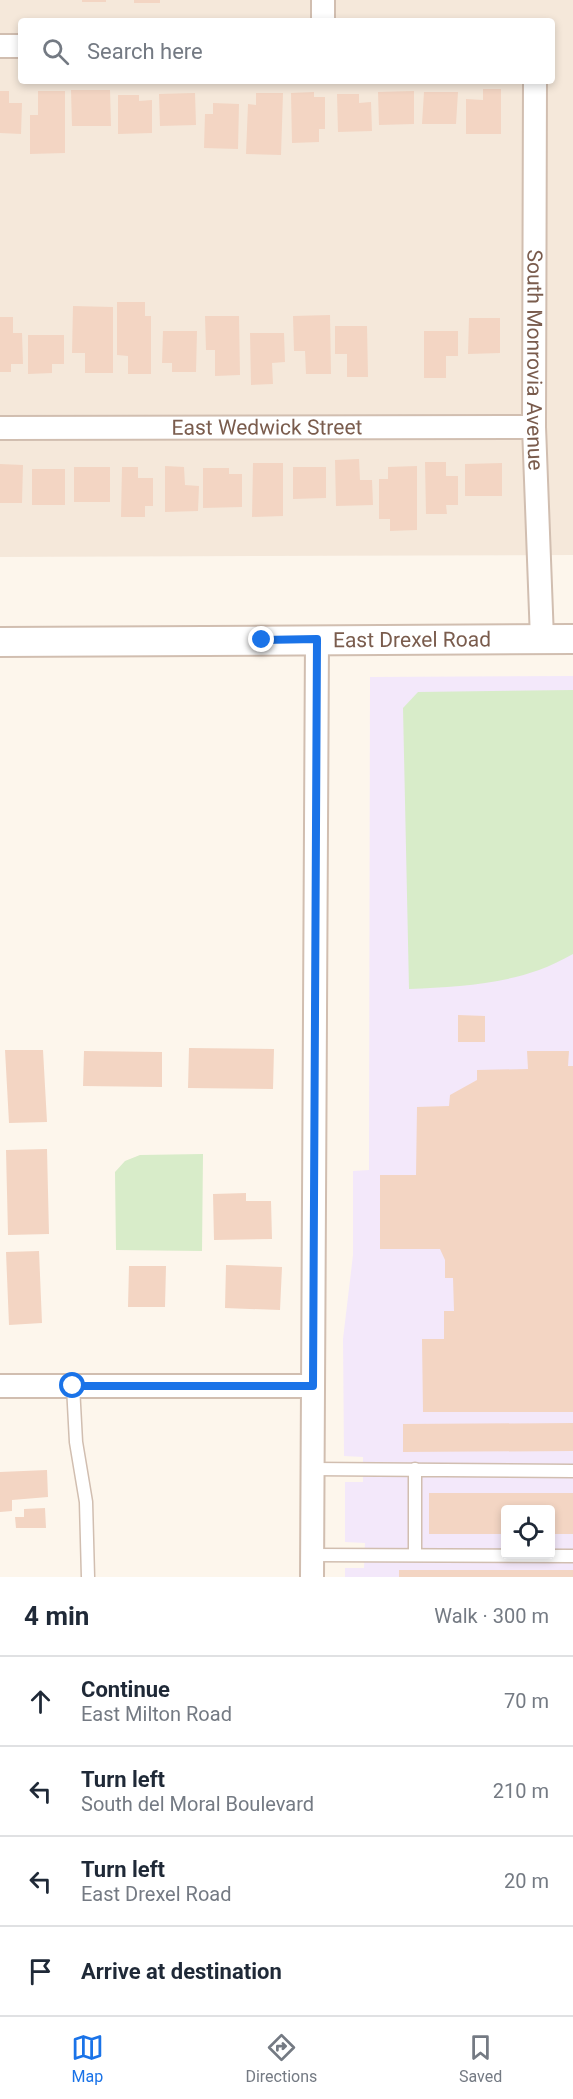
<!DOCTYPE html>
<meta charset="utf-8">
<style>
:root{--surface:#fff;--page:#f6f6f7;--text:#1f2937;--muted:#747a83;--line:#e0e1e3;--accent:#1a73e8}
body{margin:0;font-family:Roboto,sans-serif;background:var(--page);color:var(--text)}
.controls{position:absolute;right:18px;bottom:18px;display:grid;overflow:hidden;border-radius:6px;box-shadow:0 3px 9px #0003}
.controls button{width:54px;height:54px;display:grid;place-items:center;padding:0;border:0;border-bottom:2px solid var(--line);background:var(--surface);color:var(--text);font:30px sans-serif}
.stop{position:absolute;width:18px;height:18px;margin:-14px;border:4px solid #1a73e8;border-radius:50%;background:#fff}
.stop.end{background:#1a73e8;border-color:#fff;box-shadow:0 2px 6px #0008}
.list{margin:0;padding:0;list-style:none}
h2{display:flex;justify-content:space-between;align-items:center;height:78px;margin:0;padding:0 24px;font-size:26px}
h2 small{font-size:20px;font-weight:400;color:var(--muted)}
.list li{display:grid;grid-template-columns:39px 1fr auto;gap:18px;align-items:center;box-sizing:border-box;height:90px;padding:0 24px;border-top:2px solid var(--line)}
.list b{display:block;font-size:22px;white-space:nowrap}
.list p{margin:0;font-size:20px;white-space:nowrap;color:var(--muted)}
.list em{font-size:20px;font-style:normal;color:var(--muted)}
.icon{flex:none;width:33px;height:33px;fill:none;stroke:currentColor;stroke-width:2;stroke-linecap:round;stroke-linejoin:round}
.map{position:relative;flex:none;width:573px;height:1577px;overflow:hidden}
.search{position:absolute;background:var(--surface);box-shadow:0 3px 9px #0003;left:18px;right:18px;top:18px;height:66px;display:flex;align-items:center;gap:15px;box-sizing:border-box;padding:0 21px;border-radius:6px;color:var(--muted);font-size:22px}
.sheet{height:438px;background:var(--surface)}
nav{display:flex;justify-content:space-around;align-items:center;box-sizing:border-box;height:84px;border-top:2px solid var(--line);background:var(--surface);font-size:16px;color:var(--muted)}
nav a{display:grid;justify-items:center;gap:3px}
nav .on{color:var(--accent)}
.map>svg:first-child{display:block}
.residential{fill:#f5e8da;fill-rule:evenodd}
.education{fill:#f3e8fa;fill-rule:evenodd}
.green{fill:#d8ecc9}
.building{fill:#f3d5c3}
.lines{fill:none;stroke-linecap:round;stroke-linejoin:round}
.service-casing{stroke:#d1beb0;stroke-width:15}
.minor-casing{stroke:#d1beb0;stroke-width:26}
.tertiary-casing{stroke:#d1beb0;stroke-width:32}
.service{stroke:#fff;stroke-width:12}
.minor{stroke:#fff;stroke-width:22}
.tertiary{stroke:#fff;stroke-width:28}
.route{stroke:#1a73e8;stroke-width:8}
.labels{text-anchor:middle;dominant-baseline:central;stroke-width:6;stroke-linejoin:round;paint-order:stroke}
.street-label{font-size:21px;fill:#7a5c4d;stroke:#fffaf3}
</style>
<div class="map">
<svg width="573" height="1577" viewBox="0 0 573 1577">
<rect width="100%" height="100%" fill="#fdf6ec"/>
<path class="residential" d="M0,0H573V555L0,557ZM21,21H552V81H21Z"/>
<path class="education" d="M573,676V1577H345V1568H364L365,1543L345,1542V1482H363V1457L344,1456L343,1339L353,1255V1171L369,1170L370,677ZM506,1510H550V1554H506Z"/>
<path class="green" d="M573,690V954C562,960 550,966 539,970C497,985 453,987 409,989L403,708L418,692Z
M203,1154L202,1251L116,1250L115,1172L125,1161L140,1155Z"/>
<path class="building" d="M82,0H106V2H82Z
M134,0H160V3H134Z
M483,89H501V134H466V99L483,100Z
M71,90H110L111,126H72Z
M0,91H9V103H22L21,134L0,133Z
M38,91H65V153L30,154V115H38Z
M414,91V124L379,125L378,92Z
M314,92V97H325V129H319V142L292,143L291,93Z
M424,92H458L456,124H422Z
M195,93L196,125L160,126L159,94Z
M256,93H283L281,155L246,154L248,104L256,105Z
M337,94H359V103L371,102L372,131L338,132Z
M118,95H139V101L152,100V133L118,134Z
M213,103L239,104L238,149L204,148L205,114H213Z
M117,302H145V316H151V374H128V356L117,355Z
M73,306L113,307V373H85V353H72Z
M330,315L331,374H306L305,351H294L293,316Z
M205,316H239L240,375L215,376V350H206Z
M0,317H13V333H22L23,364H11V372H0Z
M469,318H500V353L468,354Z
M335,326H367L368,377H347V354H335Z
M163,331H197L196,372H172V363H162Z
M424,331H458V356H446V378H424Z
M250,333H284L285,362L272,363L273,384L251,385Z
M28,335H64V364H52V373L28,374Z
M359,459L360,480H372L373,505L336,506L335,460Z
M425,462H446V476H458V505H446L447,514H426Z
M253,463H283V516L252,517Z
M502,463V496H465V464Z
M0,464L23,465L22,503H0Z
M165,466L184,467L185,485L199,486L198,511L165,512Z
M417,466V530L390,531V519H379V479H388V467Z
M74,467H110V502H74Z
M122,467H138V478H153V506H145V517H121Z
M293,467H326V498L293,499Z
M203,468H229V474H242V507L203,508Z
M32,469H65V505H32Z
M458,1015L485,1016V1042H458Z
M189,1048L274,1049L273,1089L188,1088Z
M5,1050H43L47,1122L9,1123Z
M84,1051L162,1052V1087L83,1086Z
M527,1051H569L568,1066H573V1412H423L422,1339H444V1311H454L453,1278H445V1260L440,1249H380V1175H416L417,1107L449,1106L450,1095L477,1080V1070L528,1069Z
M47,1149L49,1234L8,1235L6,1150Z
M246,1193V1201H271L272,1239L214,1240L213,1194Z
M39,1251L42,1323L9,1325L6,1252Z
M226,1265L282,1267L280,1310L225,1308Z
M129,1266H166L165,1307H128Z
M573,1423V1451L403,1452V1424Z
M47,1470L48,1497L12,1500V1511L0,1512V1472Z
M429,1493H573V1534H550V1510H506V1534H429Z
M45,1508L46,1528H16L15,1517H24V1509Z
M399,1570H573V1577H399Z"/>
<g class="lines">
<defs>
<path id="service" d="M73,1386L76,1442L86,1502L88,1577
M312,1469L573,1471
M415,1469V1555
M312,1555L573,1556"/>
<g id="minor">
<path d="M323,0V21"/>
<path d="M0,46H21"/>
<path id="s1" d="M535,81L534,427L542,639"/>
<path id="s2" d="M0,428L534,427"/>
<path d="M0,1386H313"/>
<path d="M312,1577L317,639"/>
</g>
<g id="tertiary">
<path id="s3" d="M0,642L573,639"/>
</g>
</defs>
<use href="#service" class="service-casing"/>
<use href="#minor" class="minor-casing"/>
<use href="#tertiary" class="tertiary-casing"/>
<use href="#service" class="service"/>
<use href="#minor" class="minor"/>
<use href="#tertiary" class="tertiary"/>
</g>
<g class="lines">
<path class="route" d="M73,1386H313L317,639L262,640"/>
</g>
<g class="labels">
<g class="street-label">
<text stroke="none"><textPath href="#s1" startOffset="279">South Monrovia Avenue</textPath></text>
<text stroke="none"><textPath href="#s2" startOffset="267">East Wedwick Street</textPath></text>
<text stroke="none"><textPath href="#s3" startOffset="412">East Drexel Road</textPath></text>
</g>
</g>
</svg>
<div class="controls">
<button><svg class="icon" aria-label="locate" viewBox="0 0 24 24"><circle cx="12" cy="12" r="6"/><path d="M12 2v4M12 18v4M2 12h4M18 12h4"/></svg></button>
</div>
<div class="stop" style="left:73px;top:1386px"></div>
<div class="stop end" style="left:262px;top:640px"></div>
<div class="search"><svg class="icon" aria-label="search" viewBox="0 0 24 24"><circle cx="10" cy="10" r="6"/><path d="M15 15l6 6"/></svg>Search here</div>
</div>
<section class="sheet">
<h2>4 min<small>Walk · 300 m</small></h2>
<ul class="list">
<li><svg class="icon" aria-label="ahead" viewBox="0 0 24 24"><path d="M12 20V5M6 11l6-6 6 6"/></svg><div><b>Continue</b><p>East Milton Road</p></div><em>70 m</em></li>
<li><svg class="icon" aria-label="left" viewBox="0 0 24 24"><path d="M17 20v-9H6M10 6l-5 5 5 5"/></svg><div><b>Turn left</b><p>South del Moral Boulevard</p></div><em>210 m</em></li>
<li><svg class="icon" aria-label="left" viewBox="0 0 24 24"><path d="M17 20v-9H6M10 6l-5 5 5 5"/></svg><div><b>Turn left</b><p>East Drexel Road</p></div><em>20 m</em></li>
<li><svg class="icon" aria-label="arrive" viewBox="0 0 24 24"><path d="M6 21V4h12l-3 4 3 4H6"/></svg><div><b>Arrive at destination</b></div></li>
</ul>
</section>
<nav>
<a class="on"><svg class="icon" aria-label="map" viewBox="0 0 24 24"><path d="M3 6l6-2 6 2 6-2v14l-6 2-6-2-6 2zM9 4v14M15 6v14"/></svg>Map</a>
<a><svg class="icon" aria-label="directions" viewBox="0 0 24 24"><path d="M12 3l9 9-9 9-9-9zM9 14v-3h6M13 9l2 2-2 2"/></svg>Directions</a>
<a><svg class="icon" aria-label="saved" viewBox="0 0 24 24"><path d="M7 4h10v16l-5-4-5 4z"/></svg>Saved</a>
</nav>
